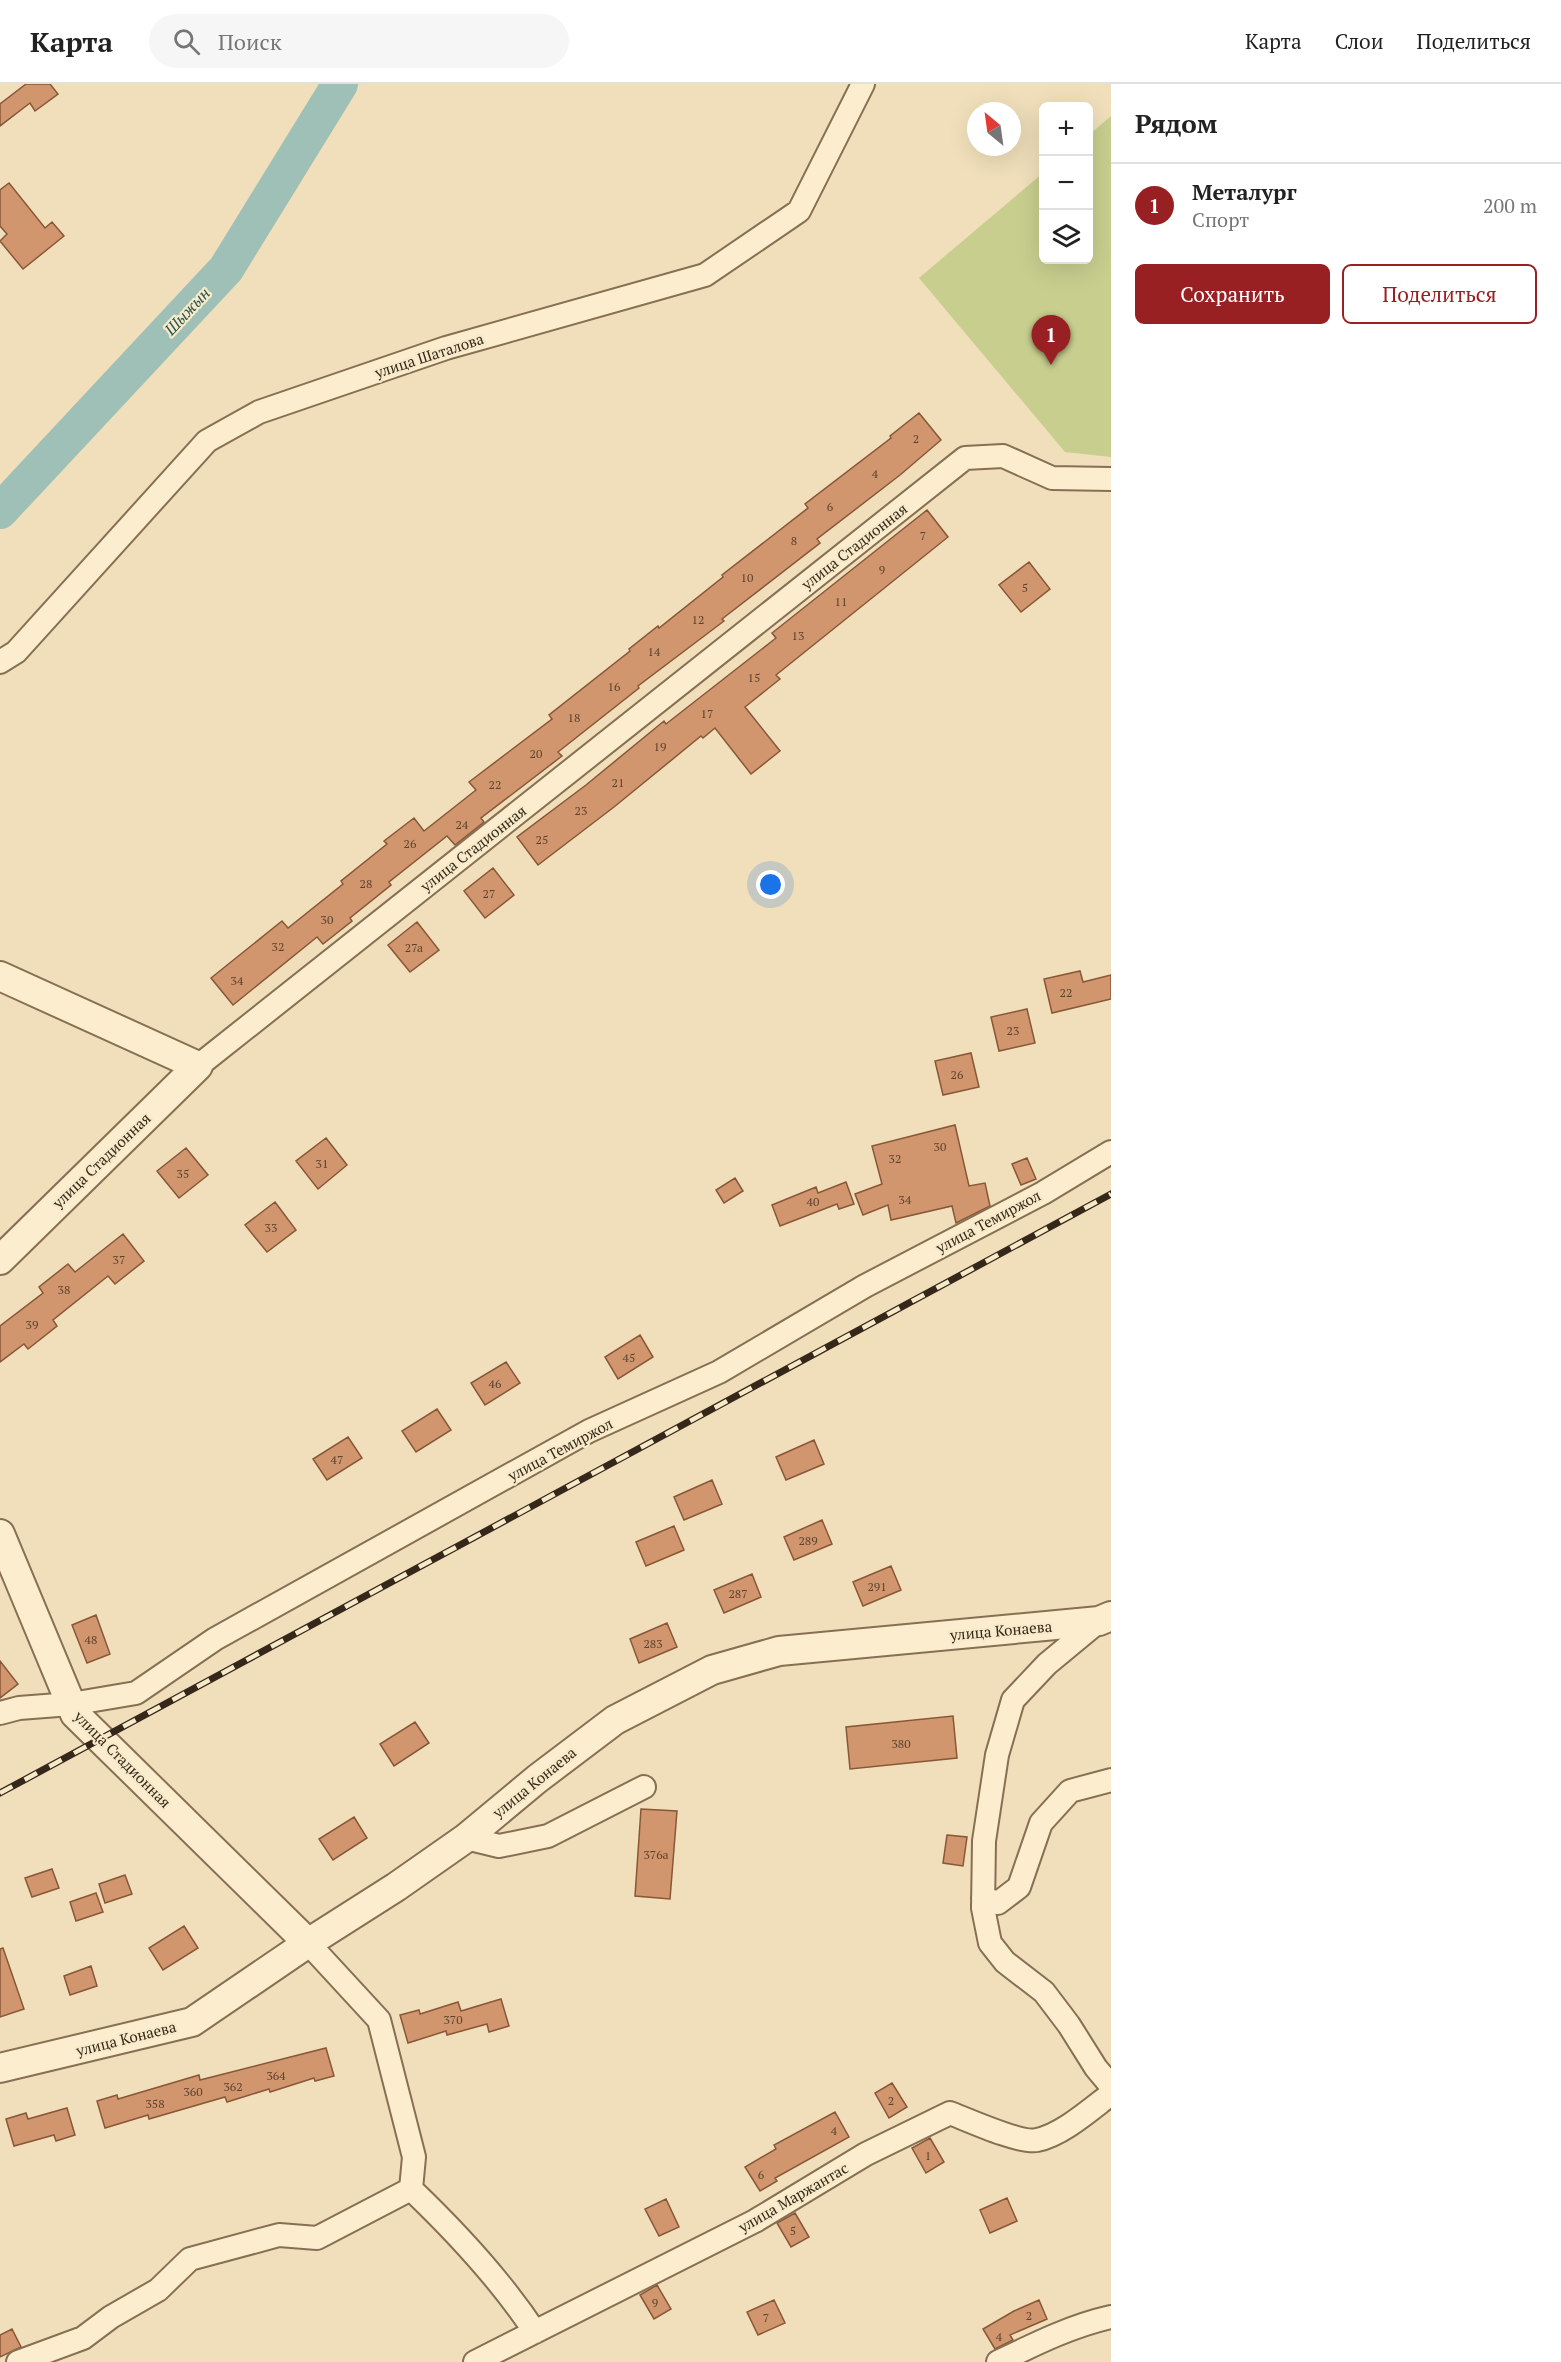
<!DOCTYPE html>
<html lang="ru">
<meta charset="utf-8">
<style>
:root{--surface:#fff;--page:#f6f6f6;--text:#222;--muted:#767676;--line:#e0e0e0;--accent:#992022}
body{margin:0;font-family:"PT Serif",serif;background:var(--page);color:var(--text)}
.controls{position:absolute;right:18px;top:18px;display:grid;overflow:hidden;border-radius:9px;box-shadow:0 6px 24px #0002}
.controls button{width:54px;height:54px;display:grid;place-items:center;padding:0;border:0;border-bottom:2px solid var(--line);background:var(--surface);color:var(--text);font:30px sans-serif}
.compass{position:absolute;left:967px;top:18px;width:54px;height:54px;border-radius:50%;background:var(--surface);box-shadow:0 6px 24px #0002;rotate:331deg}
.you{position:absolute;left:771px;top:801px;width:21px;height:21px;margin:-15px;border:4px solid #fff;border-radius:50%;background:#1a73e8;box-shadow:0 0 0 9px #1a73e833}
.badge{display:grid;place-items:center;width:39px;height:39px;border-radius:50%;background:var(--accent);color:#fff;font-size:20px;font-weight:700}
.pin{position:absolute;translate:-50% -50px;filter:drop-shadow(0 2px 3px #0008)}
.pin::after{content:'';position:absolute;top:32px;width:21px;height:18px;background:inherit;clip-path:polygon(0 0,100% 0,50% 100%)}
.list{margin:0;padding:0;list-style:none}
h2{display:flex;justify-content:space-between;align-items:center;height:78px;margin:0;padding:0 24px;font-size:26px}
h2 small{font-size:20px;font-weight:400;color:var(--muted)}
.list li{display:grid;grid-template-columns:39px 1fr auto;gap:18px;align-items:center;box-sizing:border-box;height:84px;padding:0 24px;border-top:2px solid var(--line)}
.list b{display:block;font-size:22px;white-space:nowrap}
.list p{margin:0;font-size:20px;white-space:nowrap;color:var(--muted)}
.list em{font-size:20px;font-style:normal;color:var(--muted)}
.actions{display:flex;gap:12px;padding:18px 24px}
.actions a{flex:1;padding:14px 0;border:2px solid var(--accent);border-radius:9px;text-align:center;font-size:21px;color:var(--accent)}
.actions .main{background:var(--accent);color:#fff}
.icon{flex:none;width:33px;height:33px;fill:none;stroke:currentColor;stroke-width:2;stroke-linecap:round;stroke-linejoin:round}
.map{position:relative;flex:none;width:1111px;height:2278px;overflow:hidden}
header{display:flex;align-items:center;gap:36px;box-sizing:border-box;height:84px;padding:0 30px;background:var(--surface);border-bottom:2px solid var(--line)}
header strong{font-size:28px}
nav{display:flex;gap:33px;margin-inline-start:auto;font-size:21px}
.search{width:420px;height:54px;background:var(--page);display:flex;align-items:center;gap:15px;box-sizing:border-box;padding:0 21px;border-radius:33px;color:var(--muted);font-size:22px}
main{display:flex}
aside{flex:1;background:var(--surface)}
.map>svg:first-child{display:block}
.green{fill:#c7ce8e}
.lines{fill:none;stroke-linecap:round;stroke-linejoin:round}
.river{stroke:#9ec0b6;stroke-width:36}
.building{fill:#d1966d;stroke:#885738;stroke-width:1.5}
.minor-casing{stroke:#876f53;stroke-width:26}
.tertiary-casing{stroke:#876f53;stroke-width:32}
.minor{stroke:#fbedcd;stroke-width:22}
.tertiary{stroke:#fbedcd;stroke-width:28}
.rail-casing{stroke:#352719;stroke-width:7}
.rail{stroke:#f7eac9;stroke-width:4.5;stroke-dasharray:14;stroke-linecap:butt}
.labels{text-anchor:middle;dominant-baseline:central;stroke-width:4.5;stroke-linejoin:round;paint-order:stroke}
.number-label{font-size:12px;fill:#5c432e}
.street-label{font-size:15px;fill:#352719;stroke:#f7eac9}
.water-label{font-size:16px;font-style:italic;fill:#275653;stroke:#f7eac9}
</style>
<header>
<strong>Карта</strong>
<div class="search"><svg class="icon" aria-label="search" viewBox="0 0 24 24"><circle cx="10" cy="10" r="6"/><path d="M15 15l6 6"/></svg>Поиск</div>
<nav><a>Карта</a><a>Слои</a><a>Поделиться</a></nav>
</header>
<main>
<div class="map">
<svg width="1111" height="2278" viewBox="0 0 1111 2278">
<rect width="100%" height="100%" fill="#f0dfba"/>
<path class="green" d="M1111,32V373L1065,368L919,194L1043,89L1044,176H1088L1089,51Z"/>
<g class="lines">
<path class="river" d="M0,427L226,185L340,0"/>
</g>
<path class="building" d="M26,0H50L58,10L35,27L30,19L0,42V20Z
M9,99L45,144L52,138L64,152L23,185L0,157L7,150L0,142V106Z
M919,329L941,356L900,391L817,455L820,459L722,535L724,537L638,602L639,604L558,668L562,672L481,734L484,738L455,761L447,752L389,798L391,801L350,834L352,837L323,860L317,853L233,921L211,894L282,837L288,844L343,800L341,797L387,760L384,757L414,734L424,747L476,706L469,698L552,635L549,631L630,567L629,565L658,542L659,544L723,493L722,491L808,424L805,420L891,354L890,352Z
M927,426L948,453L776,591L780,595L745,623L780,667L751,690L715,644L703,654L701,652L614,723L538,781L517,753L586,701L664,637L666,640L776,554L772,549Z
M1029,478L1050,505L1021,528L999,501Z
M493,784L514,811L485,834L464,807Z
M417,838L439,866L410,888L388,861Z
M1080,887L1083,898L1111,891V915L1052,929L1044,895Z
M1027,925L1035,959L999,967L991,933Z
M971,969L979,1003L943,1011L935,977Z
M955,1041L969,1102L985,1099L990,1122L956,1139L952,1122L891,1136L888,1121L863,1131L855,1110L882,1100L872,1062Z
M326,1054L347,1081L318,1105L296,1077Z
M186,1064L208,1091L179,1114L157,1087Z
M1027,1074L1036,1095L1021,1101L1012,1080Z
M735,1094L743,1107L724,1119L716,1106Z
M846,1098L854,1120L839,1125L837,1120L780,1142L772,1121L816,1103L818,1109Z
M275,1118L296,1146L267,1168L245,1141Z
M123,1150L144,1177L115,1200L108,1192L53,1236L57,1242L28,1265L24,1260L0,1278V1242L43,1209L39,1203L68,1180L75,1188Z
M640,1251L653,1273L618,1295L605,1273Z
M506,1278L520,1299L485,1321L471,1299Z
M437,1325L451,1346L416,1368L402,1347Z
M348,1353L362,1374L327,1396L313,1375Z
M814,1356L824,1380L786,1396L776,1373Z
M712,1396L722,1420L684,1436L674,1413Z
M822,1436L832,1460L794,1476L784,1453Z
M674,1442L684,1466L646,1482L636,1458Z
M891,1482L901,1506L863,1522L853,1498Z
M752,1490L761,1513L724,1529L714,1506Z
M96,1531L110,1570L87,1579L72,1541Z
M667,1539L677,1563L639,1579L630,1555Z
M0,1577L18,1600L0,1614Z
M953,1632L957,1674L850,1685L846,1643Z
M415,1638L429,1659L394,1682L380,1660Z
M641,1725L677,1727L670,1815L635,1812Z
M354,1733L367,1754L333,1776L319,1755Z
M947,1751L967,1753L963,1782L943,1779Z
M52,1785L59,1804L32,1813L25,1794Z
M125,1791L132,1810L105,1819L99,1800Z
M96,1809L103,1828L76,1837L70,1818Z
M184,1842L198,1864L163,1886L149,1864Z
M3,1864L24,1925L0,1933V1865Z
M91,1882L97,1902L70,1911L64,1892Z
M501,1915L509,1942L489,1948L487,1940L447,1951L446,1947L408,1959L400,1931L419,1926L420,1930L458,1918L461,1927Z
M326,1964L334,1992L315,1997L314,1994L270,2008L269,2005L227,2018L225,2013L149,2035L148,2031L105,2044L97,2017L117,2011L118,2015L199,1991L200,1996Z
M892,1999L907,2023L889,2034L875,2009Z
M67,2024L75,2051L56,2057L54,2051L14,2062L6,2035L26,2029L28,2035Z
M835,2028L849,2053L775,2094L777,2097L760,2107L745,2083L776,2065L774,2061Z
M930,2054L944,2078L926,2089L912,2064Z
M1007,2114L1017,2137L990,2149L980,2126Z
M666,2115L679,2143L659,2152L645,2125Z
M795,2129L809,2153L791,2163L777,2139Z
M657,2201L671,2225L654,2235L640,2211Z
M774,2216L785,2239L758,2251L747,2228Z
M1039,2216L1047,2235L1010,2251L1013,2256L995,2265L983,2245L1014,2227Z
M12,2245L21,2263L0,2273V2251Z"/>
<g class="lines">
<defs>
<path id="minor" d="M0,578L16,568L207,357L259,328L446,264L705,191L799,127L863,0
M198,982L965,374L1003,372L1052,394L1111,395
M1099,1537L1047,1580L1013,1616L997,1671L984,1757L983,1824L990,1859L1005,1878L1044,1908L1069,1941L1096,1984L1111,2002
M0,1629L19,1624L71,1620L136,1609L215,1555L589,1347L719,1288L865,1202L1043,1109L1111,1068
M466,1754L499,1762L548,1752L644,1703
M983,1814L998,1819L1019,1803L1041,1739L1070,1707L1111,1696
M308,1859L379,1936L414,2073L411,2105
M18,2278L83,2254L111,2233L158,2206L190,2175L279,2151L317,2154L411,2105C457,2149 500,2195 535,2248
M475,2278L755,2137L866,2070L950,2029C968,2036 1021,2060 1037,2056C1062,2051 1091,2025 1111,2010
M998,2278C1035,2260 1071,2242 1111,2233"/>
<path id="tertiary" d="M0,892L198,982L0,1176
M0,1450L75,1630L308,1859
M0,1984L192,1938L308,1859L396,1803L466,1754L537,1695L615,1636L712,1586L779,1567L1099,1537L1111,1532"/>
</defs>
<use href="#minor" class="minor-casing"/>
<use href="#tertiary" class="tertiary-casing"/>
<use href="#minor" class="minor"/>
<use href="#tertiary" class="tertiary"/>
<defs>
<path id="rail" d="M0,1709L1111,1110"/>
</defs>
<use href="#rail" class="rail-casing"/>
<use href="#rail" class="rail"/>
</g>
<g class="labels">
<g class="number-label">
<text x="916" y="354">2</text>
<text x="875" y="389">4</text>
<text x="830" y="422">6</text>
<text x="923" y="451">7</text>
<text x="794" y="456">8</text>
<text x="882" y="485">9</text>
<text x="747" y="493">10</text>
<text x="1025" y="503">5</text>
<text x="841" y="517">11</text>
<text x="698" y="535">12</text>
<text x="798" y="551">13</text>
<text x="654" y="567">14</text>
<text x="754" y="593">15</text>
<text x="614" y="602">16</text>
<text x="707" y="629">17</text>
<text x="574" y="633">18</text>
<text x="660" y="662">19</text>
<text x="536" y="669">20</text>
<text x="618" y="698">21</text>
<text x="495" y="700">22</text>
<text x="581" y="726">23</text>
<text x="462" y="740">24</text>
<text x="542" y="755">25</text>
<text x="410" y="759">26</text>
<text x="366" y="799">28</text>
<text x="489" y="809">27</text>
<text x="327" y="835">30</text>
<text x="278" y="862">32</text>
<text x="414" y="863">27а</text>
<text x="237" y="896">34</text>
<text x="1066" y="908">22</text>
<text x="1013" y="946">23</text>
<text x="957" y="990">26</text>
<text x="940" y="1062">30</text>
<text x="895" y="1074">32</text>
<text x="322" y="1079">31</text>
<text x="183" y="1089">35</text>
<text x="905" y="1115">34</text>
<text x="813" y="1117">40</text>
<text x="271" y="1143">33</text>
<text x="119" y="1175">37</text>
<text x="64" y="1205">38</text>
<text x="32" y="1240">39</text>
<text x="629" y="1273">45</text>
<text x="495" y="1299">46</text>
<text x="337" y="1375">47</text>
<text x="808" y="1456">289</text>
<text x="877" y="1502">291</text>
<text x="738" y="1509">287</text>
<text x="91" y="1555">48</text>
<text x="653" y="1559">283</text>
<text x="901" y="1659">380</text>
<text x="656" y="1770">376а</text>
<text x="453" y="1935">370</text>
<text x="276" y="1991">364</text>
<text x="233" y="2002">362</text>
<text x="193" y="2007">360</text>
<text x="891" y="2016">2</text>
<text x="155" y="2019">358</text>
<text x="834" y="2046">4</text>
<text x="928" y="2071">1</text>
<text x="761" y="2090">6</text>
<text x="793" y="2146">5</text>
<text x="655" y="2218">9</text>
<text x="1029" y="2231">2</text>
<text x="766" y="2233">7</text>
<text x="999" y="2252">4</text>
</g>
<g class="street-label">
<text transform="translate(429 271) rotate(-18)">улица Шаталова</text>
<text transform="translate(854 462) rotate(-38)">улица Стадионная</text>
<text transform="translate(473 764) rotate(-38)">улица Стадионная</text>
<text transform="translate(101 1076) rotate(-44)">улица Стадионная</text>
<text transform="translate(988 1137) rotate(-28)">улица Темиржол</text>
<text transform="translate(560 1365) rotate(-28)">улица Темиржол</text>
<text transform="translate(1001 1546) rotate(-5)">улица Конаева</text>
<text transform="translate(123 1675) rotate(45)">улица Стадионная</text>
<text transform="translate(534 1698) rotate(-39)">улица Конаева</text>
<text transform="translate(126 1954) rotate(-14)">улица Конаева</text>
<text transform="translate(793 2113) rotate(-30)">улица Маржантас</text>
</g>
<g class="water-label">
<text transform="translate(187 227) rotate(-47)">Шыжын</text>
</g>
</g>
</svg>
<div class="controls">
<button>+</button>
<button>−</button>
<button><svg class="icon" aria-label="layers" viewBox="0 0 24 24"><path d="M12 4l9 5-9 5-9-5zM3 14l9 5 9-5"/></svg></button>
</div>
<svg class="compass" viewBox="-18 -18 36 36"><path d="M0-13l5 13h-10z" fill="#e53935"/><path d="M0 13l5-13h-10z" fill="#767676"/></svg>
<div class="you"></div>
<div class="pin badge" style="left:1051px;top:281px">1</div>
</div>
<aside>
<h2>Рядом<small></small></h2>
<ul class="list">
<li><span class="badge">1</span><div><b>Металург</b><p>Спорт</p></div><em>200 m</em></li>
</ul>
<div class="actions"><a class="main">Сохранить</a><a>Поделиться</a></div>
</aside>
</main>
